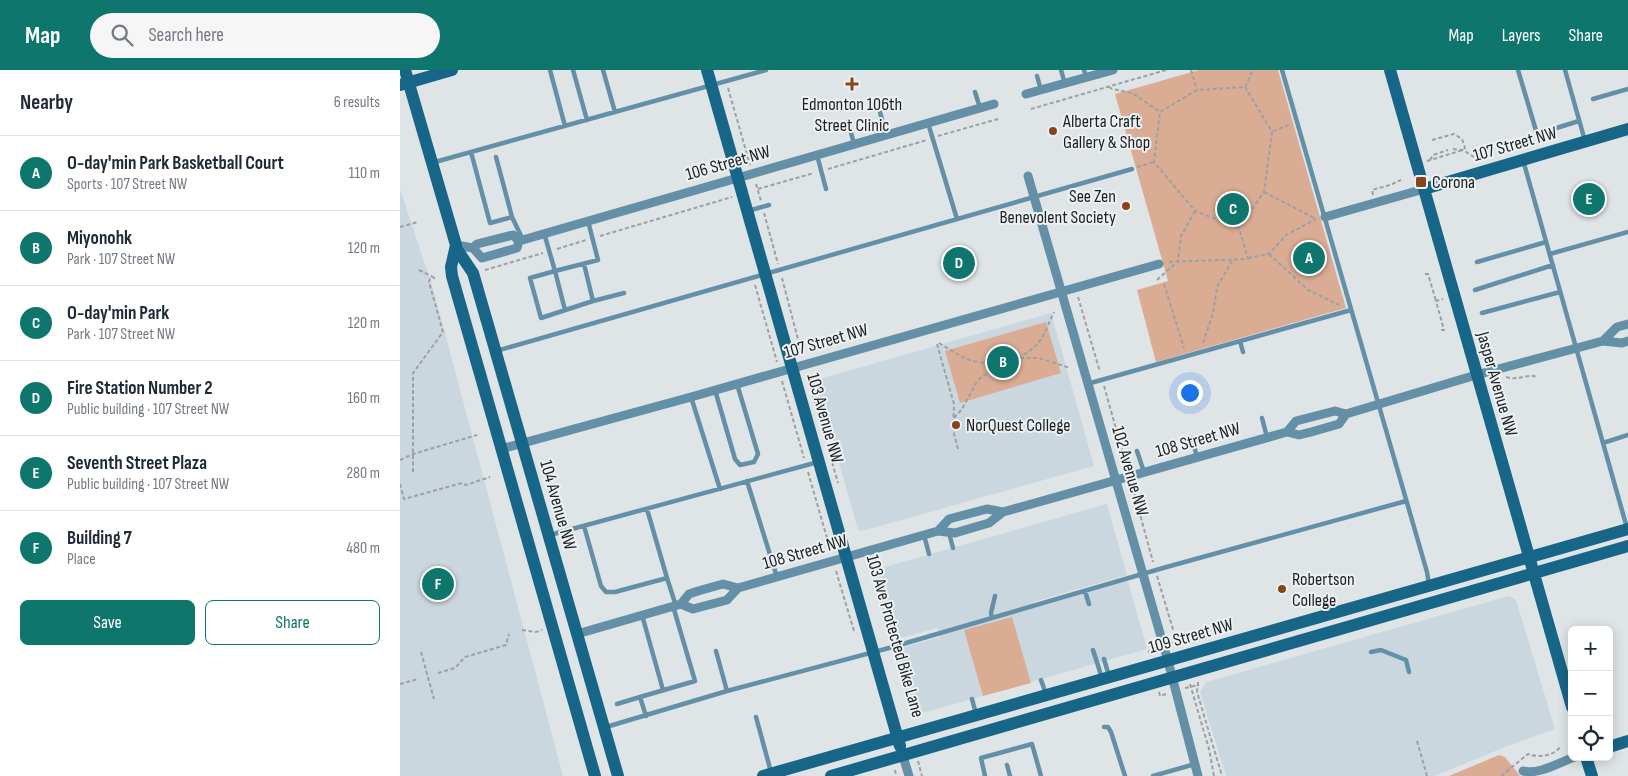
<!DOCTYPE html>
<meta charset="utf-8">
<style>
:root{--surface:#fff;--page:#f6f6f7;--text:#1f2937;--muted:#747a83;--line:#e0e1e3;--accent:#0f766e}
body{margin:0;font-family:"Sofia Sans Condensed",sans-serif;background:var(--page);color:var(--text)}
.controls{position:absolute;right:15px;bottom:15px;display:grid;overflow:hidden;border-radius:8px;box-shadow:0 2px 12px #0003}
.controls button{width:45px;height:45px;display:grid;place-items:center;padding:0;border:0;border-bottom:1px solid var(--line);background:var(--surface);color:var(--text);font:25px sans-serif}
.you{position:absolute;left:789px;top:322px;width:18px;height:18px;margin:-12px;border:4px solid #fff;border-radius:50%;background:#1a73e8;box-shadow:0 0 0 8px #1a73e833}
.badge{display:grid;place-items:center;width:32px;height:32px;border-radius:50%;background:var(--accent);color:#fff;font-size:16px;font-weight:700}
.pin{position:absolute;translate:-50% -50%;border:2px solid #fff;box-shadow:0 1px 5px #0006}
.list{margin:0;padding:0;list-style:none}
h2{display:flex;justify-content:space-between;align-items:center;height:65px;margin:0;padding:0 20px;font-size:21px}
h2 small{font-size:16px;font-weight:400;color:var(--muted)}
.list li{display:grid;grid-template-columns:32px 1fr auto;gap:15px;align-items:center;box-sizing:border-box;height:75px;padding:0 20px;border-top:1px solid var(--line)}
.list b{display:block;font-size:19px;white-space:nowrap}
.list p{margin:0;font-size:16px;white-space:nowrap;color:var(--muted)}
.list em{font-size:16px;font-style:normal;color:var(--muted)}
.actions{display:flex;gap:10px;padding:15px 20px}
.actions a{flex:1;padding:11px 0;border:1px solid var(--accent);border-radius:8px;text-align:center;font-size:18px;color:var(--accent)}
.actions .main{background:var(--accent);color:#fff}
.icon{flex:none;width:28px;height:28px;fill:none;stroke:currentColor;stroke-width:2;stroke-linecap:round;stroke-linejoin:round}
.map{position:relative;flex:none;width:1228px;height:706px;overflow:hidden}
header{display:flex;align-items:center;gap:30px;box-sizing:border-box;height:70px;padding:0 25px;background:var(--accent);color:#fff}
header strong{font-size:24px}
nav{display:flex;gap:28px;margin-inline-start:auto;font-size:18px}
.search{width:350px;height:45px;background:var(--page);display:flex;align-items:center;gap:12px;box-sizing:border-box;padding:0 18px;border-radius:28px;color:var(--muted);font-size:19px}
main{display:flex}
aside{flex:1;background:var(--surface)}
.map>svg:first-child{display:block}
.built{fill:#cbd7de}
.green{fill:#daac94}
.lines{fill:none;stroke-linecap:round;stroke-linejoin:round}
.path{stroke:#9ca0a2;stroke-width:2;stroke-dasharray:4 2.5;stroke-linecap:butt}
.lane{stroke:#638fa7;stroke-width:4.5}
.street{stroke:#638fa7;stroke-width:9}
.secondary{stroke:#176688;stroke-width:12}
.poi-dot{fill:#894519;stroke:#ecf1f4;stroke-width:2}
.labels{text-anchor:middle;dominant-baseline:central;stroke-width:4;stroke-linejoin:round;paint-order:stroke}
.poi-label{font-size:18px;fill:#1d1f20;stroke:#ecf1f4;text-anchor:start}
.street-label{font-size:18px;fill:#1d1f20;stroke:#ecf1f4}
</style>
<header>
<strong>Map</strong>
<div class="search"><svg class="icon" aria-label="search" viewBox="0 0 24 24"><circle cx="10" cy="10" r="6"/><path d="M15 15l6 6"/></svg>Search here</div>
<nav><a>Map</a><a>Layers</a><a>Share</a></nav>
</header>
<main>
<aside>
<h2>Nearby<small>6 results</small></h2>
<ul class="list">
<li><span class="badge">A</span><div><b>O-day'min Park Basketball Court</b><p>Sports · 107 Street NW</p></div><em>110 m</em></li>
<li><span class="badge">B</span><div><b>Miyonohk</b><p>Park · 107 Street NW</p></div><em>120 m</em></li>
<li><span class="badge">C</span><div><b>O-day'min Park</b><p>Park · 107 Street NW</p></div><em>120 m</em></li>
<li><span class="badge">D</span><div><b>Fire Station Number 2</b><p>Public building · 107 Street NW</p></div><em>160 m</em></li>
<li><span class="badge">E</span><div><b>Seventh Street Plaza</b><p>Public building · 107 Street NW</p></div><em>280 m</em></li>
<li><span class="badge">F</span><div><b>Building 7</b><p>Place</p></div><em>480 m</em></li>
</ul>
<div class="actions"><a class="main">Save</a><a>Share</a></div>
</aside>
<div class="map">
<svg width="1228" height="706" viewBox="0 0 1228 706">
<rect width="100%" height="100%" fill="#dfe4e7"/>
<path class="built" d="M0,119L34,222L163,706H0Z
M651,243L694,396L462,461L458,460L417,315L423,308Z
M707,434L727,505L633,532L635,538L728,511L747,579L512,646L493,580L540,567L537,558L491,571L471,501Z
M1109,526L1116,530L1155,659L1105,677L1035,706H826L800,622L806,612Z"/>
<path class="green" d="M799,0H878L946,238L756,292L737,220L768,211L715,24Z
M646,252L661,303L560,333L545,281Z
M612,547L631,613L583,626L564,560Z
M1099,685L1105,687L1120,706H1049Z"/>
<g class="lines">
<path class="path" d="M791,0L797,20
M709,17L712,19L732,23L760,42
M845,17L872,62L864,122L839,158L795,141L754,92L760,42L797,20Z
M845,17L853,0
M328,18L350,95
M631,39L766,0
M873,61L889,55
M538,66L598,49
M1032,70L1054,64L1062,69L1065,78L1063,80
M1053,79L1063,80L1074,87
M1030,90L1033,85L1048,80
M1027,91L1063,80
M737,97L754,92
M428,99L527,70
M356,114L361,131
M358,119L414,103
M864,122L916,149
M973,125L972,120L990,115L1001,110
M364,143L378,194
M0,157L18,152
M200,166L332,127
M157,179L186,170
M869,184L908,220L939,235
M848,188L869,184L886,165L916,149
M769,192L848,189L839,158
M19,200L35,208
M85,200L143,183
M1025,204H1028L1036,231
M382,208L402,285
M757,210L778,191L781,166L795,141
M764,214L784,278
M355,215L377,292
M678,227L700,302
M1041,260H1044L1036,231L1043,229
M539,273C549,279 559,286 570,290C594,298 621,292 638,273C645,265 649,252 654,242
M803,273L813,243L817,217L833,189
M537,274L554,334L553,360L558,379
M620,288H639L670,298
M407,305L438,413
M1106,307C1119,311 1127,303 1137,307
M382,311L404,388
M704,316L727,398
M554,348L562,339L578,310L599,294
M0,390L13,384L77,365
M13,402V303L43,262L29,212L30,209L35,208
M408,402L431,482
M0,414L4,429L62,413L66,415L90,407
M732,415L753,492
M436,501L454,561
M757,506L778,576
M122,560L136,562L142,560
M772,573L786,568L787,574
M21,582L34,629
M750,584L749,581L756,578
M38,603L55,598L65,587L106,575L109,564
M798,612L797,622L822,706
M0,614L18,609
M790,614L809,679L814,706
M785,618L799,615
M759,622L760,626L766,624
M1017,671L1027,706
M518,691L522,706
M495,700L496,706
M1101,706L1128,684C1138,688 1154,686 1160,677"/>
<path class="lane" d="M150,0L165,56
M173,0L187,50
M203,0L215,42
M661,0L665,14
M684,0L686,7
M882,0L1027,502L1029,515
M1118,0L1137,64L1179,51
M1165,0L1185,71
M637,6L641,20
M575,22L580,38
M1193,29L1228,19
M480,42L486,65
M448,51L454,74
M528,53L557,149
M71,82L90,153L112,147
M417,85L426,119
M96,87L112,147L123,170
M1123,90L1227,458
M35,92L366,0
M348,141L369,135
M144,163L155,201L198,190L188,151
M1150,184L1228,162
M1077,192L1146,172
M184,194L193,231L224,223
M1075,220L1153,195
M165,240L155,201L130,208L141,248L193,231
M1082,243L1160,222
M840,271L843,282
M96,281L732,99
M687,314L951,240
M315,320L335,389L340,395L354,392L358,384L337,314
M291,327L320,419
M862,348L867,367
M792,368L797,387
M1203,373L1228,365
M737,381L744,402
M347,411L377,507
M247,439L267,508
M184,456L201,516L206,522H215L267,508L276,536
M549,463L553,478
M150,465L418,392
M524,465L529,484
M685,521L689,534
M242,545L263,620
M592,547L591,543L595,526
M693,580L702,608
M316,581L327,621
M971,582L981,580L1006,590L1009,602
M704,589L709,606
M641,610L646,624
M572,629L576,644
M217,634L240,627
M246,646L240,627L295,611L273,536
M356,647L371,702
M206,657L327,621L489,578L763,498L1006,431
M704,657H708L711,662L725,706
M607,695L610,706
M585,706L581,688L632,674L641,706
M753,706L795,694"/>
<path class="street" d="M626,24L713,0
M628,106L768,591L798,706
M925,147L1024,119
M119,171L594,34
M56,175L73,178L82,188L117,178L119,171
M73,178L77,174L113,165L119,171
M1203,271L1217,257L1228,254
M887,362L896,351L935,341L946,344
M101,379L291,327L759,194
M538,461L549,449L587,439L603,442
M281,534L293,539L327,530L338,518
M177,564L281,534L289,524L298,521L323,514L338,518L538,461L555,463L565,460L589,453L603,442L887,362L899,365L911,362L939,354L946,344L1076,305L1203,271L1222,273L1228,271
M503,686L509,706
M1123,701C1140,705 1159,692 1175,687"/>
<path class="secondary" d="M5,0L56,175L51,197L52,206L195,706
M307,0L500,676
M990,0L1172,637
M0,15L52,0
M1024,119L1228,59
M56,178L73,203L218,706
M1209,677L1228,671
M1186,687L1192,706
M363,706L1228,459
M431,706L1228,476"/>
</g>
<g class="poi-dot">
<path d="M449.5 6.5h5v5h5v5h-5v5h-5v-5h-5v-5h5z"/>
<circle cx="653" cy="61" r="5"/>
<rect x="1015" y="106" width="12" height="12" rx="2.5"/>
<circle cx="726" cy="136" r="5"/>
<circle cx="556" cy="355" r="5"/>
<circle cx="882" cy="519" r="5"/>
</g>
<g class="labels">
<g class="poi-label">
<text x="452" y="34" text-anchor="middle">Edmonton 106th<tspan x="452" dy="21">Street Clinic</tspan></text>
<text x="663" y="51">Alberta Craft<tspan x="663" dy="21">Gallery &amp; Shop</tspan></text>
<text x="1032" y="112">Corona</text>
<text x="716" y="126" text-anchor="end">See Zen<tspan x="716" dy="21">Benevolent Society</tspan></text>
<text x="566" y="355">NorQuest College</text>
<text x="892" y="509">Robertson<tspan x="892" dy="21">College</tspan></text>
</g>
<g class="street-label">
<text transform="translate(1115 74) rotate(-16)">107 Street NW</text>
<text transform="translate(328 93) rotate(-16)">106 Street NW</text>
<text transform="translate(426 271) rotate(-16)">107 Street NW</text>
<text transform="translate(1097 314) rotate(74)">Jasper Avenue NW</text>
<text transform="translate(425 348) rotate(74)">103 Avenue NW</text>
<text transform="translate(798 370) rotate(-16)">108 Street NW</text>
<text transform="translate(730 401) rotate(74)">102 Avenue NW</text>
<text transform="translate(158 435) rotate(74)">104 Avenue NW</text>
<text transform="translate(405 482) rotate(-16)">108 Street NW</text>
<text transform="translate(495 566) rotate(74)">103 Ave Protected Bike Lane</text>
<text transform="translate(791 566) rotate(-16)">109 Street NW</text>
</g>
</g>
</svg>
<div class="controls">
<button>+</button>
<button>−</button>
<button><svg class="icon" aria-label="locate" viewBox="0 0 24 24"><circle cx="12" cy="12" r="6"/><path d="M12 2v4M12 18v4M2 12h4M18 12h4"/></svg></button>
</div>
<div class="you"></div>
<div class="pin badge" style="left:909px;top:188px">A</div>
<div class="pin badge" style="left:603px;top:292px">B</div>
<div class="pin badge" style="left:833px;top:139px">C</div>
<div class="pin badge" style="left:559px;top:193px">D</div>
<div class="pin badge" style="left:1189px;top:129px">E</div>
<div class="pin badge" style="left:38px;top:514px">F</div>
</div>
</main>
